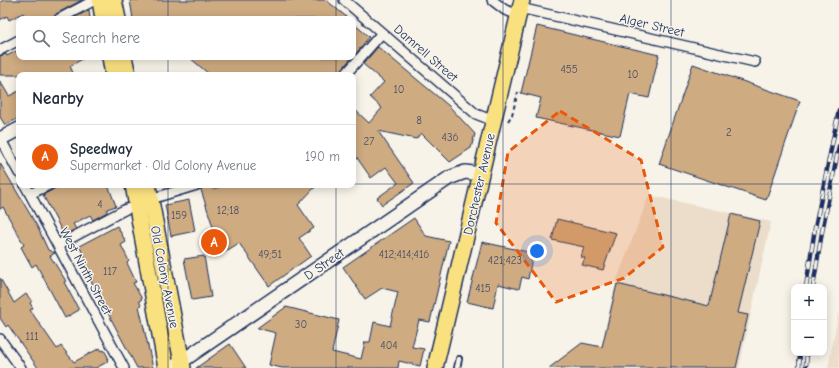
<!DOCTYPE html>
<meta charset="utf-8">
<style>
:root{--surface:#fff;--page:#f2f2f3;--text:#1f2937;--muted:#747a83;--line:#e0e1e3;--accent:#ea580c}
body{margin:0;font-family:"Comic Neue",sans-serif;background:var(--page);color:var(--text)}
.controls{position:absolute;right:12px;bottom:12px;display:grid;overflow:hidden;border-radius:8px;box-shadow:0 2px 10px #0003}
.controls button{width:36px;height:36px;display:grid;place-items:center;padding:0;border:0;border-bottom:1px solid var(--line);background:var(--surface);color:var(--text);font:20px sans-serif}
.you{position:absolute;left:537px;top:251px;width:14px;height:14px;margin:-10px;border:3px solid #fff;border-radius:50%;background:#1a73e8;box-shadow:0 0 0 6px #1a73e833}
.badge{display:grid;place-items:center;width:26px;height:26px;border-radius:50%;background:var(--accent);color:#fff;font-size:13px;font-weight:700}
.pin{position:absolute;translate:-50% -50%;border:2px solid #fff;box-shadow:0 1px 4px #0006}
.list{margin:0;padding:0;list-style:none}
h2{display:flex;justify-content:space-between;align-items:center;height:52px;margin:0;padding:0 16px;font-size:17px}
h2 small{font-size:13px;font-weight:400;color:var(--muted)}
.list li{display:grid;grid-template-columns:26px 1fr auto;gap:12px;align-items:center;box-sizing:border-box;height:64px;padding:0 16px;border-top:1px solid var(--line)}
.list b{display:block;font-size:15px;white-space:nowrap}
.list p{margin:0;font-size:13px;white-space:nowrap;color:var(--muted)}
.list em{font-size:13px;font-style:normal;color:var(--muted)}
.icon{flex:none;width:22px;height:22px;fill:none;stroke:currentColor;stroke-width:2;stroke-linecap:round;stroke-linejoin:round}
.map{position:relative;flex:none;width:839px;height:368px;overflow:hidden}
.search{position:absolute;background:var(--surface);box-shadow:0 2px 10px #0003;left:16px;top:16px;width:340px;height:44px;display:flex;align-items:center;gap:10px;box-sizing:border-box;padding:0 14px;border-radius:8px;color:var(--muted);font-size:15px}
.panel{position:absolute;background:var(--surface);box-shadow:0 2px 10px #0003;left:16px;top:72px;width:340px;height:116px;border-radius:8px}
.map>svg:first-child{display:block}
.built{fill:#ebddc9}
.building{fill:#ceab81;stroke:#1b2f5e}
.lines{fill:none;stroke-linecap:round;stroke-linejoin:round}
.lane-casing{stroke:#1b2f5e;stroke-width:8}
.street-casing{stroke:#1b2f5e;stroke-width:12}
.secondary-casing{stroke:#1b2f5e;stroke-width:16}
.primary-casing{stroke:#1b2f5e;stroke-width:18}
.path{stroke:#1b2f5e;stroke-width:2;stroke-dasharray:4 3;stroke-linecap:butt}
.lane{stroke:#f7f3e8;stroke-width:4.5}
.street{stroke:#f7f3e8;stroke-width:9}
.secondary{stroke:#f7f3e8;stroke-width:13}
.primary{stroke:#fae180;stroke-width:15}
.rail-casing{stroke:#1b2f5e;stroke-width:4.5}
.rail{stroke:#f7f3e8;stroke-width:3;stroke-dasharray:9;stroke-linecap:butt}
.marked{fill:#e8590c;fill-opacity:0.2;stroke:#e8590c;stroke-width:3;stroke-dasharray:8 5;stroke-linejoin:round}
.grid{fill:none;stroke:#1b2f5e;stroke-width:1;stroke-opacity:0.55}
.labels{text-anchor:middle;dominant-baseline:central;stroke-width:3;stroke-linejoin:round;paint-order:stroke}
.number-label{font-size:11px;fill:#484e67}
.street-label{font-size:13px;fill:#1b2f5e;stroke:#f7f3e8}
</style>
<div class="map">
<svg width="839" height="368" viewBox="0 0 839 368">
<rect width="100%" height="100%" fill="#f7f3e8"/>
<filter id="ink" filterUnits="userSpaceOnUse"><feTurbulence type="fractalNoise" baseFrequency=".025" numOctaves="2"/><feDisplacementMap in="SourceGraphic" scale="8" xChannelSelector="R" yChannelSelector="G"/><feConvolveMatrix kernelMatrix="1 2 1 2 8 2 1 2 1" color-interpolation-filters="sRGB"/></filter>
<g filter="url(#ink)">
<path class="built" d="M649,195L771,222L739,368H596L616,282Z
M839,310V368H828Z"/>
<path class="building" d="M4,0H82L56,14L53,19H27L23,13L9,20L7,16L0,20V2Z
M130,0H326L349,19H133Z
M89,10L90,19H72Z
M353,23L369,37L354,56L353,55Z
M537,26L659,55L649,98L630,94L620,136L536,118L541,98L521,93Z
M378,47L449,106L475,134L471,148L450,162L421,133L416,139L378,131L414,183L382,205L377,198L398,183L386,167L371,178L353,152V108L369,123L382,108L370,97L384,82L363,64Z
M16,51L19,57H86L70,66L74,75H0V56L6,54L7,56Z
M189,57H352L337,75H210Z
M693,64L800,101L766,200L659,164Z
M0,81L9,96L19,91V118L5,125L0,117Z
M0,163L37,226L48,250L55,253L50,256L66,281L64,282L79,310L65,318L36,264L32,267L21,247L24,245L3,207L0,209Z
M61,185H108L116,206L107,209V212L93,220L90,215L73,224L76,229L64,235L43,195Z
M203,185H212L213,189L225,185H317L298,205L314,228L299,238L311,256L269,286L239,243L218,256L203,233L213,227L201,190Z
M189,200L195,231L171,236L165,205Z
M731,214L760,221L738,313L748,315L736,368H549L582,343L602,347L617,284L709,306Z
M414,218L426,236L449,241L430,322L419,320L412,347L424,349L420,366L399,361L398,368H282L269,365L276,333L257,328L286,307L339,320L332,352L361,359L365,342H370L374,322L390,326L398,292L382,288L365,299L343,267Z
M557,219L616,233L603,270L582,265L585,258L581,257L584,247L552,240Z
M117,226L126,242L121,245L129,261L127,263L136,282L133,283L142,299L139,301L141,305L139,306L153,368H137L91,281L93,279L84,263L87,261L79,246Z
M482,242L533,253L528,279L522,277L519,289L498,284L493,308L467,302Z
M204,256L211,297L192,300L184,259Z
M0,278L14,303L26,294L32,301L30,303L33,308L30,310L57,349L61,346L74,362L100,348L102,351L104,350L108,357L107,362L96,368H38L8,325L6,327L0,318Z
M230,344L246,368H196Z"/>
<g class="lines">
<defs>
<path id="lane" d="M457,368L459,359"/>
<path id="street" d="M344,0L476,114L494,121
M492,0L505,10L519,15
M520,8L755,62
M59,19L95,0
M0,50L19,40
M345,75L382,33
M0,138L19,173
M25,185L124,368
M30,194L49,185
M151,199L197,185
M58,245L126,209L137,206
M0,339L21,368"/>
<path id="secondary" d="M0,139L19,129
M172,368L449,178L465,172L481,174"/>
<path id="primary" d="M100,0L103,19
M114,0L118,19
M110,57L113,75
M124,57L128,75
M133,185L166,368
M148,185L183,368
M435,368L522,0"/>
</defs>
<use href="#lane" class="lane-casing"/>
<use href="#street" class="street-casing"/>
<use href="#secondary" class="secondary-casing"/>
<use href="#primary" class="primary-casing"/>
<path class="path" d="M508,121L512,115L518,92"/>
<use href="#lane" class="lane"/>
<use href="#street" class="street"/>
<use href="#secondary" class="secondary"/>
<use href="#primary" class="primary"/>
<defs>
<path id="rail" d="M806,287L815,228L839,110
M813,287L822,232L839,146
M806,365L807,353
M799,368L800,353"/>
</defs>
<use href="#rail" class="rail-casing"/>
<use href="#rail" class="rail"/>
</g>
</g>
<path class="marked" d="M560,111L641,160L663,247L624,278L556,302L496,223L508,152Z"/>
<path class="grid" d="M168,0V19M336,0V19M503,0V368M671,0V368M168,57V75M336,57V75M0,184H19M353,184H839M168,185V368M336,185V368"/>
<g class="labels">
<g class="number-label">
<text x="569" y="69">455</text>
<text x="633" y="74">10</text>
<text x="399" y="89">10</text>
<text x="419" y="120">8</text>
<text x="729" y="132">2</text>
<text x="450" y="137">436</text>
<text x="369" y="141">27</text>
<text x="100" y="204">4</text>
<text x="228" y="210">12;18</text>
<text x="179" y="215">159</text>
<text x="270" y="254">49;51</text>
<text x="404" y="254">412;414;416</text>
<text x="505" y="260">421;423</text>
<text x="110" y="271">117</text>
<text x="483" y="288">415</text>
<text x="301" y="324">30</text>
<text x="32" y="336">111</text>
<text x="389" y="345">404</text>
</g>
<g class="street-label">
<text transform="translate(652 25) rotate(13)">Alger Street</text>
<text transform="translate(426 53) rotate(41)">Damrell Street</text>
<text transform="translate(479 184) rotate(-77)">Dorchester Avenue</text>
<text transform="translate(324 264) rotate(-35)">D Street</text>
<text transform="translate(86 271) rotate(62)">West Ninth Street</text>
<text transform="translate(165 277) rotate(79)">Old Colony Avenue</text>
</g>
</g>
</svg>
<div class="controls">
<button>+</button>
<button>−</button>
</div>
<div class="you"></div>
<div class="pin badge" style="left:214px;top:242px">A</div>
<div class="search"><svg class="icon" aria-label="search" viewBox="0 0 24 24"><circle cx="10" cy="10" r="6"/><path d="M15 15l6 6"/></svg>Search here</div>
<section class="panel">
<h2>Nearby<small></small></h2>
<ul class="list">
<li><span class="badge">A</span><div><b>Speedway</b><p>Supermarket · Old Colony Avenue</p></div><em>190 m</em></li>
</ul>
</section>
</div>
